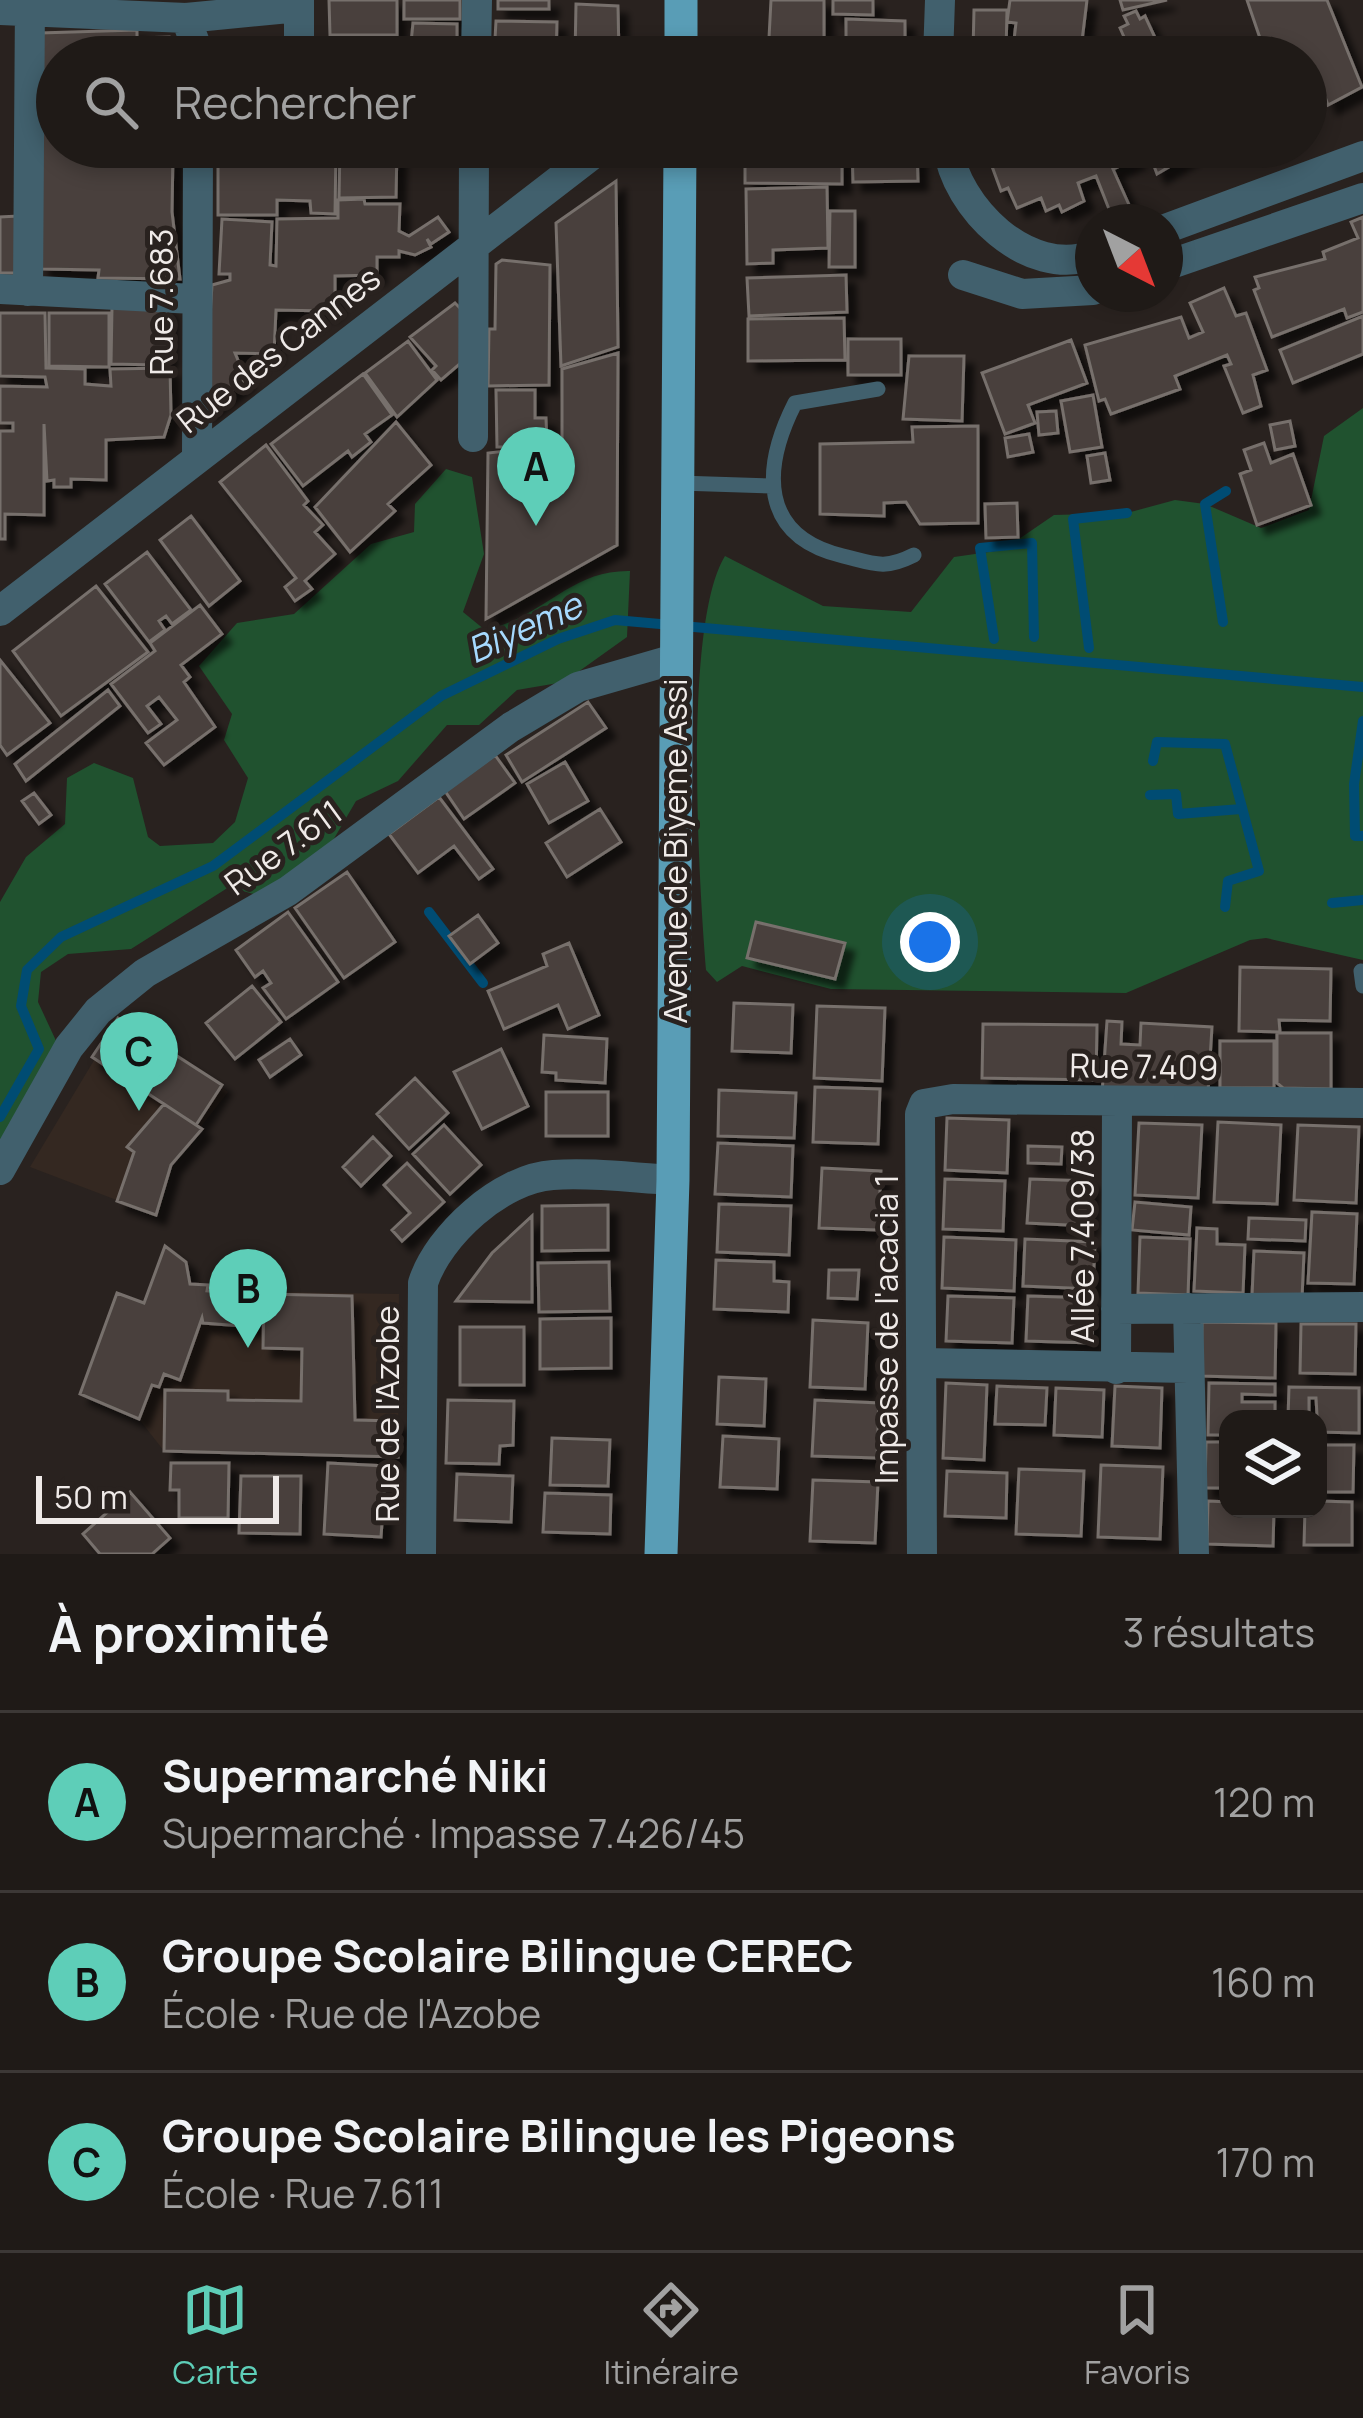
<!DOCTYPE html>
<html lang="fr">
<meta charset="utf-8">
<style>
:root{--surface:#1f1a17;--page:#2c2724;--text:#f1f3f6;--muted:#a1a1a1;--line:#3c3836;--accent:#5eceb8}
body{margin:0;font-family:Manrope,sans-serif;background:var(--page);color:var(--text)}
.controls{position:absolute;right:36px;bottom:36px;display:grid;overflow:hidden;border-radius:24px;box-shadow:0 6px 18px #0003}
.controls button{width:108px;height:108px;display:grid;place-items:center;padding:0;border:0;border-bottom:3px solid var(--line);background:var(--surface);color:var(--text);font:60px sans-serif}
.compass{position:absolute;left:1075px;top:204px;width:108px;height:108px;border-radius:50%;background:var(--surface);box-shadow:0 6px 18px #0003;rotate:138deg}
.scale{position:absolute;left:36px;bottom:30px;width:243px;box-sizing:border-box;padding-left:12px;border:6px solid #efeae8;border-top:0;font-size:33px;line-height:42px;white-space:nowrap;color:#efeae8;-webkit-text-stroke:9px #29221f;paint-order:stroke}
.you{position:absolute;left:930px;top:942px;width:42px;height:42px;margin:-30px;border:9px solid #fff;border-radius:50%;background:#1a73e8;box-shadow:0 0 0 18px #1a73e833}
.badge{display:grid;place-items:center;width:78px;height:78px;border-radius:50%;background:var(--accent);color:#111;font-size:39px;font-weight:700}
.pin{position:absolute;translate:-50% -99px;filter:drop-shadow(0 3px 6px #0008)}
.pin::after{content:'';position:absolute;top:63px;width:42px;height:36px;background:inherit;clip-path:polygon(0 0,100% 0,50% 100%)}
.list{margin:0;padding:0;list-style:none}
h2{display:flex;justify-content:space-between;align-items:center;height:156px;margin:0;padding:0 48px;font-size:51px}
h2 small{font-size:39px;font-weight:400;color:var(--muted)}
.list li{display:grid;grid-template-columns:78px 1fr auto;gap:36px;align-items:center;box-sizing:border-box;height:180px;padding:0 48px;border-top:3px solid var(--line)}
.list b{display:block;font-size:45px;white-space:nowrap}
.list p{margin:0;font-size:39px;white-space:nowrap;color:var(--muted)}
.list em{font-size:39px;font-style:normal;color:var(--muted)}
.icon{flex:none;width:66px;height:66px;fill:none;stroke:currentColor;stroke-width:2;stroke-linecap:round;stroke-linejoin:round}
.map{position:relative;flex:none;width:1363px;height:1554px;overflow:hidden}
.search{position:absolute;background:var(--surface);box-shadow:0 6px 18px #0003;left:36px;right:36px;top:36px;height:132px;display:flex;align-items:center;gap:30px;box-sizing:border-box;padding:0 42px;border-radius:66px;color:var(--muted);font-size:45px}
.sheet{height:696px;background:var(--surface)}
nav{display:flex;justify-content:space-around;align-items:center;box-sizing:border-box;height:168px;border-top:3px solid var(--line);background:var(--surface);font-size:33px;color:var(--muted)}
nav a{display:grid;justify-items:center;gap:6px}
nav .on{color:var(--accent)}
.map>svg:first-child{display:block}
.built{fill:#342821}
.green{fill:#20522f}
.lines{fill:none;stroke-linecap:round;stroke-linejoin:round}
.stream{stroke:#004c73;stroke-width:10}
.building{fill:#48413d;stroke:#77706c;stroke-width:3;filter:url(#shadow)}
.service{stroke:#41606d;stroke-width:15}
.minor{stroke:#41606d;stroke-width:30}
.primary{stroke:#599db6;stroke-width:33}
.labels{text-anchor:middle;dominant-baseline:central;stroke-width:10;stroke-linejoin:round;paint-order:stroke}
.street-label{font-size:33px;fill:#efeae8;stroke:#29221f}
.water-label{font-size:36px;font-style:italic;fill:#a6d9fe;stroke:#29221f}
</style>
<div class="map">
<svg width="1363" height="1554" viewBox="0 0 1363 1554">
<defs>
<filter id="shadow"><feDropShadow dx="9" dy="9" stdDeviation="3" flood-color="#0009"/></filter>
</defs>
<rect width="100%" height="100%" fill="#29221f"/>
<path class="built" d="M117,1022L228,1092L171,1165L156,1215L30,1167Z
M165,1246L186,1262L190,1283L208,1285V1291L399,1294L398,1457L164,1451L139,1419L80,1394L117,1293L144,1302Z"/>
<path class="green" d="M1363,408V960L1266,938L1250,940L1126,993L831,989L742,966L717,982L706,970C699,883 683,624 725,556L823,606L911,612L954,557L1003,550L1054,515L1127,513L1175,500L1205,504L1261,528L1309,510L1324,436Z
M446,469L472,477L484,554L463,612L485,630C545,617 569,570 630,571L627,637L564,682L517,690L479,725H447L398,781L356,801L325,854L260,896L229,887L131,949L68,954L41,972L38,1002L58,1045L0,1158V902L26,857L65,824L67,778L94,763L133,778L148,837L160,846L213,843L235,822L248,778L224,740L232,714L199,666L237,623L294,614L371,544L414,532L415,504Z"/>
<g class="lines">
<path class="stream" d="M1223,622L1205,504L1226,491
M994,639L980,548L1032,543L1034,637
M1089,648L1073,519L1127,513
M1363,721L1354,784L1355,836H1363
M1153,761L1157,742L1225,744L1259,871L1228,881L1225,907
M1150,795L1176,794L1178,814L1241,809
M1332,903L1363,900
M429,912L483,983
M0,1117L39,1049L21,1006L27,970L61,937L213,866L441,696L558,639L615,620L1363,687"/>
</g>
<path class="building" d="M329,0H397V35H330Z
M404,0H460V19H404Z
M498,0H549V9H498Z
M771,0H824V57H768Z
M833,0H873V15L833,14Z
M1010,0H1087L1080,57H1012L1016,23L1007,22Z
M1120,0H1167L1123,10Z
M1247,0H1327L1362,87L1328,105L1321,86L1306,92V57H1247L1264,50Z
M576,4L618,6L619,57H575Z
M974,10H1007L1006,52L973,51Z
M1136,11L1140,19L1145,16L1164,57H1133L1120,28L1128,24L1124,16Z
M846,19L905,21V39L846,38Z
M496,21L557,22L556,57H494Z
M413,23L457,24V57H323V39L411,43Z
M137,30V38L169,37V57H57V147L173,152L172,212L180,279L98,278L99,270L41,269L40,33Z
M874,42H908L909,57H851L874,53Z
M109,147H166V152H109Z
M218,147H336L335,214L311,213L310,201L277,200V215H218Z
M340,147H397L396,197L339,198Z
M745,147H842V184L745,183Z
M852,147H917L918,181L853,182Z
M990,147H1132L1136,159L1113,169L1134,216L1114,222L1096,176L1078,183L1084,201L1062,212L1059,205L1046,211L1041,198L1017,208L1008,188L1001,191L986,150Z
M1147,147H1186L1189,155L1157,174Z
M616,181L618,347L561,366L556,223Z
M827,187L828,248L773,250V263L747,264L746,189Z
M364,199L365,204H400L399,231L409,236L438,217L449,232L431,244L427,239L431,247L415,255L399,251V257H377V275L335,276V305L328,311L276,310L274,354L235,353L246,379L204,412L212,285L230,280V274H219L222,219L272,222L270,265L276,266L277,219L338,218V200Z
M830,211H855V267H829Z
M18,216V273H0V217Z
M1363,217V312L1347,318L1344,309L1272,337L1254,290L1259,288L1255,277L1325,259L1323,252L1358,238L1351,222Z
M502,260L550,265L549,385L488,386L489,329H495L496,264Z
M846,275L847,312L749,316L747,278Z
M1224,288L1236,316L1246,313L1267,370L1253,375L1261,406L1243,413L1224,366L1231,364L1227,355L1175,376L1180,389L1111,414L1105,399L1099,401L1085,345L1181,317L1189,338L1203,332L1190,303Z
M455,303L469,317L462,362L441,380L432,370L436,366L410,337Z
M112,307L168,308V359L160,358L159,365L111,364Z
M0,313H45L46,368L85,369V384L111,386L110,369L170,368L171,415L164,437L106,440V480L71,479V487H54V480L47,481L44,424V515L5,514V539H0V431H13V423H0V386L47,387L45,377L0,376Z
M49,313H109V367L49,366Z
M1363,316V354L1293,383L1280,350Z
M844,318L845,360L748,361V319Z
M848,339H901V375H848Z
M1071,340L1087,383L1028,405L1035,423L1005,434L982,373Z
M408,341L437,380L397,417L365,373Z
M618,353L617,545L486,619L488,453L562,445V369Z
M909,356H964L962,421L903,419Z
M363,374L392,415L365,434L371,442L352,457L348,451L303,486L271,444Z
M496,390H535V418H546L547,446L497,447Z
M1093,395L1102,447L1070,452L1061,401Z
M1056,411L1058,433L1039,435L1037,412Z
M1290,421L1295,446L1275,450L1270,425Z
M396,422L431,465L388,504L395,511L350,552L315,507Z
M978,426V523L920,524L906,502L884,503V516L820,514V444L913,442L912,427Z
M1029,434L1033,452L1008,457L1005,438Z
M1264,443L1271,463L1293,454L1311,505L1257,525L1240,474L1251,470L1244,450Z
M266,445L308,501L304,505L323,525L315,532L335,554L305,581L312,589L295,601L285,587L296,578L220,482Z
M1105,453L1110,480L1091,483L1087,456Z
M1017,503L1018,537L986,538L985,504Z
M191,516L240,581L209,606L160,540Z
M147,552L191,610L172,624L166,616L159,621L165,630L149,642L105,584Z
M96,586L148,652L61,716L13,651Z
M200,605L222,634L181,665L190,677L184,682L215,727L164,765L146,743L177,720L159,697L147,706L161,724L148,733L111,684L155,651L150,643Z
M0,660L50,723L7,755L0,745Z
M108,690L120,706L26,781L15,764Z
M588,702L606,728L522,782L506,755Z
M495,755L515,783L464,819L445,791Z
M565,762L588,801L549,823L527,784Z
M34,793L51,815L39,824L22,801Z
M439,797L493,869L479,879L454,846L418,873L389,834Z
M600,809L621,842L567,877L546,843Z
M347,872L395,942L344,978L295,908Z
M288,912L338,982L286,1019L263,988L271,983L263,971L255,977L236,950Z
M478,915L498,943L470,964L449,936Z
M756,922L845,943L835,979L747,958Z
M569,943L599,1015L568,1029L558,1005L504,1029L488,991L547,966L543,954Z
M1240,967L1331,969L1330,1021L1279,1020L1280,1032L1239,1031Z
M252,986L281,1022L235,1059L206,1023Z
M734,1003L793,1005L791,1053L732,1051Z
M817,1006L885,1008L882,1081L814,1078Z
M118,1018L222,1085L196,1125L92,1057Z
M1107,1021L1122,1022L1121,1044L1140,1045L1141,1023L1212,1027L1208,1091L1102,1094Z
M983,1024L1097,1025L1096,1080L982,1078Z
M1277,1033H1331V1089L1283,1088L1277,1083Z
M544,1035L607,1039L605,1083L556,1080V1073L542,1072Z
M290,1039L301,1055L270,1077L259,1060Z
M1220,1041H1274V1088H1220Z
M501,1049L528,1106L482,1129L454,1072Z
M415,1078L448,1113L409,1149L377,1114Z
M815,1087L880,1089L878,1144L813,1142Z
M719,1090L796,1093L794,1138L718,1136Z
M546,1092H608V1136H546Z
M164,1104L202,1129L171,1165L156,1215L117,1201L134,1152L127,1147Z
M947,1118L1009,1120L1007,1173L945,1170Z
M1218,1122L1281,1125L1277,1204L1214,1202Z
M1139,1123L1202,1125L1198,1198L1135,1195Z
M444,1125L481,1165L450,1194L413,1154Z
M1298,1125L1359,1127L1356,1203L1294,1200Z
M373,1137L391,1156L361,1186L343,1167Z
M718,1143L793,1146L791,1197L715,1194Z
M1028,1146L1062,1147L1061,1164L1028,1163Z
M407,1163L444,1202L402,1241L392,1230L410,1213L384,1185Z
M822,1168L881,1171L878,1230L819,1228Z
M945,1179L1005,1181L1003,1231L943,1229Z
M1030,1179L1090,1181L1088,1226L1027,1223Z
M1135,1202L1191,1207L1189,1235L1132,1230Z
M719,1204L791,1206L789,1255L717,1252Z
M608,1205V1250L542,1251V1206Z
M1312,1212L1357,1214L1354,1284L1308,1283Z
M532,1216V1302L456,1301L492,1253Z
M1249,1218L1306,1220L1305,1241L1248,1239Z
M1197,1228L1217,1229V1244L1245,1245L1243,1293L1194,1291Z
M944,1237L1016,1240L1014,1291L942,1288Z
M1140,1237L1190,1239L1188,1295L1138,1293Z
M1025,1239L1095,1242L1093,1289L1023,1286Z
M165,1246L186,1262L190,1284L208,1285L207,1291L257,1295L255,1327L203,1323L202,1318L180,1380L164,1374L159,1387L152,1385L139,1419L80,1394L117,1293L144,1303Z
M1254,1251L1304,1253L1302,1298L1252,1296Z
M716,1260L774,1262V1281L789,1282L788,1312L714,1309Z
M609,1262L610,1311L539,1312L538,1263Z
M829,1270H859L857,1299L828,1298Z
M264,1294L352,1296L355,1420L399,1421L398,1457L164,1451L165,1390L228,1391V1400L301,1401L302,1349L263,1348Z
M948,1296L1014,1298L1012,1343L946,1341Z
M1028,1296L1093,1298L1092,1343L1026,1341Z
M611,1318V1368L540,1369V1319Z
M813,1320L868,1323L865,1389L810,1387Z
M1202,1322L1276,1323L1275,1378L1201,1376Z
M1301,1324H1356L1355,1374L1300,1373Z
M460,1327H524V1385H460Z
M719,1377L766,1379L764,1426L717,1424Z
M946,1383L987,1385L984,1460L943,1458Z
M1209,1383L1275,1384V1395L1242,1394V1402H1275V1419H1228V1435H1208Z
M997,1386L1047,1388L1045,1425L995,1424Z
M1115,1386L1162,1388L1160,1448L1112,1446Z
M1289,1387L1359,1388V1433L1318,1432L1316,1398H1309V1419H1288Z
M1056,1388L1104,1390L1102,1437L1054,1435Z
M448,1400L514,1401L513,1445L500,1446L499,1464L446,1463Z
M815,1400L879,1403L877,1458L812,1456Z
M723,1436L779,1439L777,1489L720,1487Z
M552,1438L610,1440L608,1486L550,1485Z
M1206,1442H1228V1488H1205Z
M1318,1445H1354L1353,1492H1318Z
M171,1463H229L228,1518H179V1490H170Z
M328,1463L386,1466L381,1537L324,1534Z
M1101,1465L1163,1467L1160,1539L1098,1537Z
M1019,1469L1084,1471L1081,1536L1016,1534Z
M947,1471L1007,1473L1006,1518L945,1516Z
M457,1474L513,1476L511,1522L455,1520Z
M241,1476H301L300,1534L239,1533Z
M813,1480L878,1482L875,1543L810,1541Z
M130,1492L170,1538L152,1554H100L83,1534Z
M545,1493L611,1495L610,1534L543,1532Z
M1208,1501L1228,1502V1509H1274L1273,1546L1207,1544Z
M1318,1501L1352,1502V1545H1304L1305,1509H1318Z"/>
<g class="lines">
<path class="service" d="M878,389L795,403C762,468 759,536 843,556C875,564 884,570 914,555
M679,483L772,486
M1361,971L1363,986"/>
<path class="minor" d="M0,10L186,18L299,7
M186,18L200,57
M299,57V0
M476,57L477,0
M938,57L940,0
M948,147C955,207 1028,279 1093,255
M1165,229L1363,156
M1165,266L1363,198
M963,275L1022,294L1093,290
M0,289L194,299
M28,291L30,0
M473,437L474,147
M197,457L198,147
M0,611L602,147
M0,1170L69,1047L98,1011L145,973L288,891L511,727L578,687L675,659
M1188,1308L1194,1554
M1116,1309L1363,1307
M923,1363L1188,1368
M1116,1369L1117,1103
M421,1554L423,1283C438,1236 501,1178 553,1175C592,1172 634,1178 673,1180
M922,1554L920,1114L924,1104L953,1099L1363,1103"/>
<path class="primary" d="M681,57V0
M661,1554L673,1180L680,147"/>
</g>
<g class="labels">
<g class="street-label">
<text transform="translate(160 302) rotate(-90)">Rue 7.683</text>
<text transform="translate(278 349) rotate(-38)">Rue des Cannes</text>
<text transform="translate(283 847) rotate(-36)">Rue 7.611</text>
<text transform="translate(674 851) rotate(-90)">Avenue de Biyeme Assi</text>
<text transform="translate(1144 1066) rotate(1)">Rue 7.409</text>
<text transform="translate(1081 1236) rotate(-90)">Allée 7.409/38</text>
<text transform="translate(885 1329) rotate(-90)">Impasse de l'acacia 1</text>
<text transform="translate(386 1414) rotate(-90)">Rue de l'Azobe</text>
</g>
<g class="water-label">
<text transform="translate(524 627) rotate(-24)">Biyeme</text>
</g>
</g>
</svg>
<div class="controls">
<button><svg class="icon" aria-label="layers" viewBox="0 0 24 24"><path d="M12 4l9 5-9 5-9-5zM3 14l9 5 9-5"/></svg></button>
</div>
<svg class="compass" viewBox="-18 -18 36 36"><path d="M0-13l5 13h-10z" fill="#e53935"/><path d="M0 13l5-13h-10z" fill="#a1a1a1"/></svg>
<div class="scale">50 m</div>
<div class="you"></div>
<div class="pin badge" style="left:536px;top:526px">A</div>
<div class="pin badge" style="left:248px;top:1348px">B</div>
<div class="pin badge" style="left:139px;top:1111px">C</div>
<div class="search"><svg class="icon" aria-label="search" viewBox="0 0 24 24"><circle cx="10" cy="10" r="6"/><path d="M15 15l6 6"/></svg>Rechercher</div>
</div>
<section class="sheet">
<h2>À proximité<small>3 résultats</small></h2>
<ul class="list">
<li><span class="badge">A</span><div><b>Supermarché Niki</b><p>Supermarché · Impasse 7.426/45</p></div><em>120 m</em></li>
<li><span class="badge">B</span><div><b>Groupe Scolaire Bilingue CEREC</b><p>École · Rue de l'Azobe</p></div><em>160 m</em></li>
<li><span class="badge">C</span><div><b>Groupe Scolaire Bilingue les Pigeons</b><p>École · Rue 7.611</p></div><em>170 m</em></li>
</ul>
</section>
<nav>
<a class="on"><svg class="icon" aria-label="map" viewBox="0 0 24 24"><path d="M3 6l6-2 6 2 6-2v14l-6 2-6-2-6 2zM9 4v14M15 6v14"/></svg>Carte</a>
<a><svg class="icon" aria-label="directions" viewBox="0 0 24 24"><path d="M12 3l9 9-9 9-9-9zM9 14v-3h6M13 9l2 2-2 2"/></svg>Itinéraire</a>
<a><svg class="icon" aria-label="saved" viewBox="0 0 24 24"><path d="M7 4h10v16l-5-4-5 4z"/></svg>Favoris</a>
</nav>
